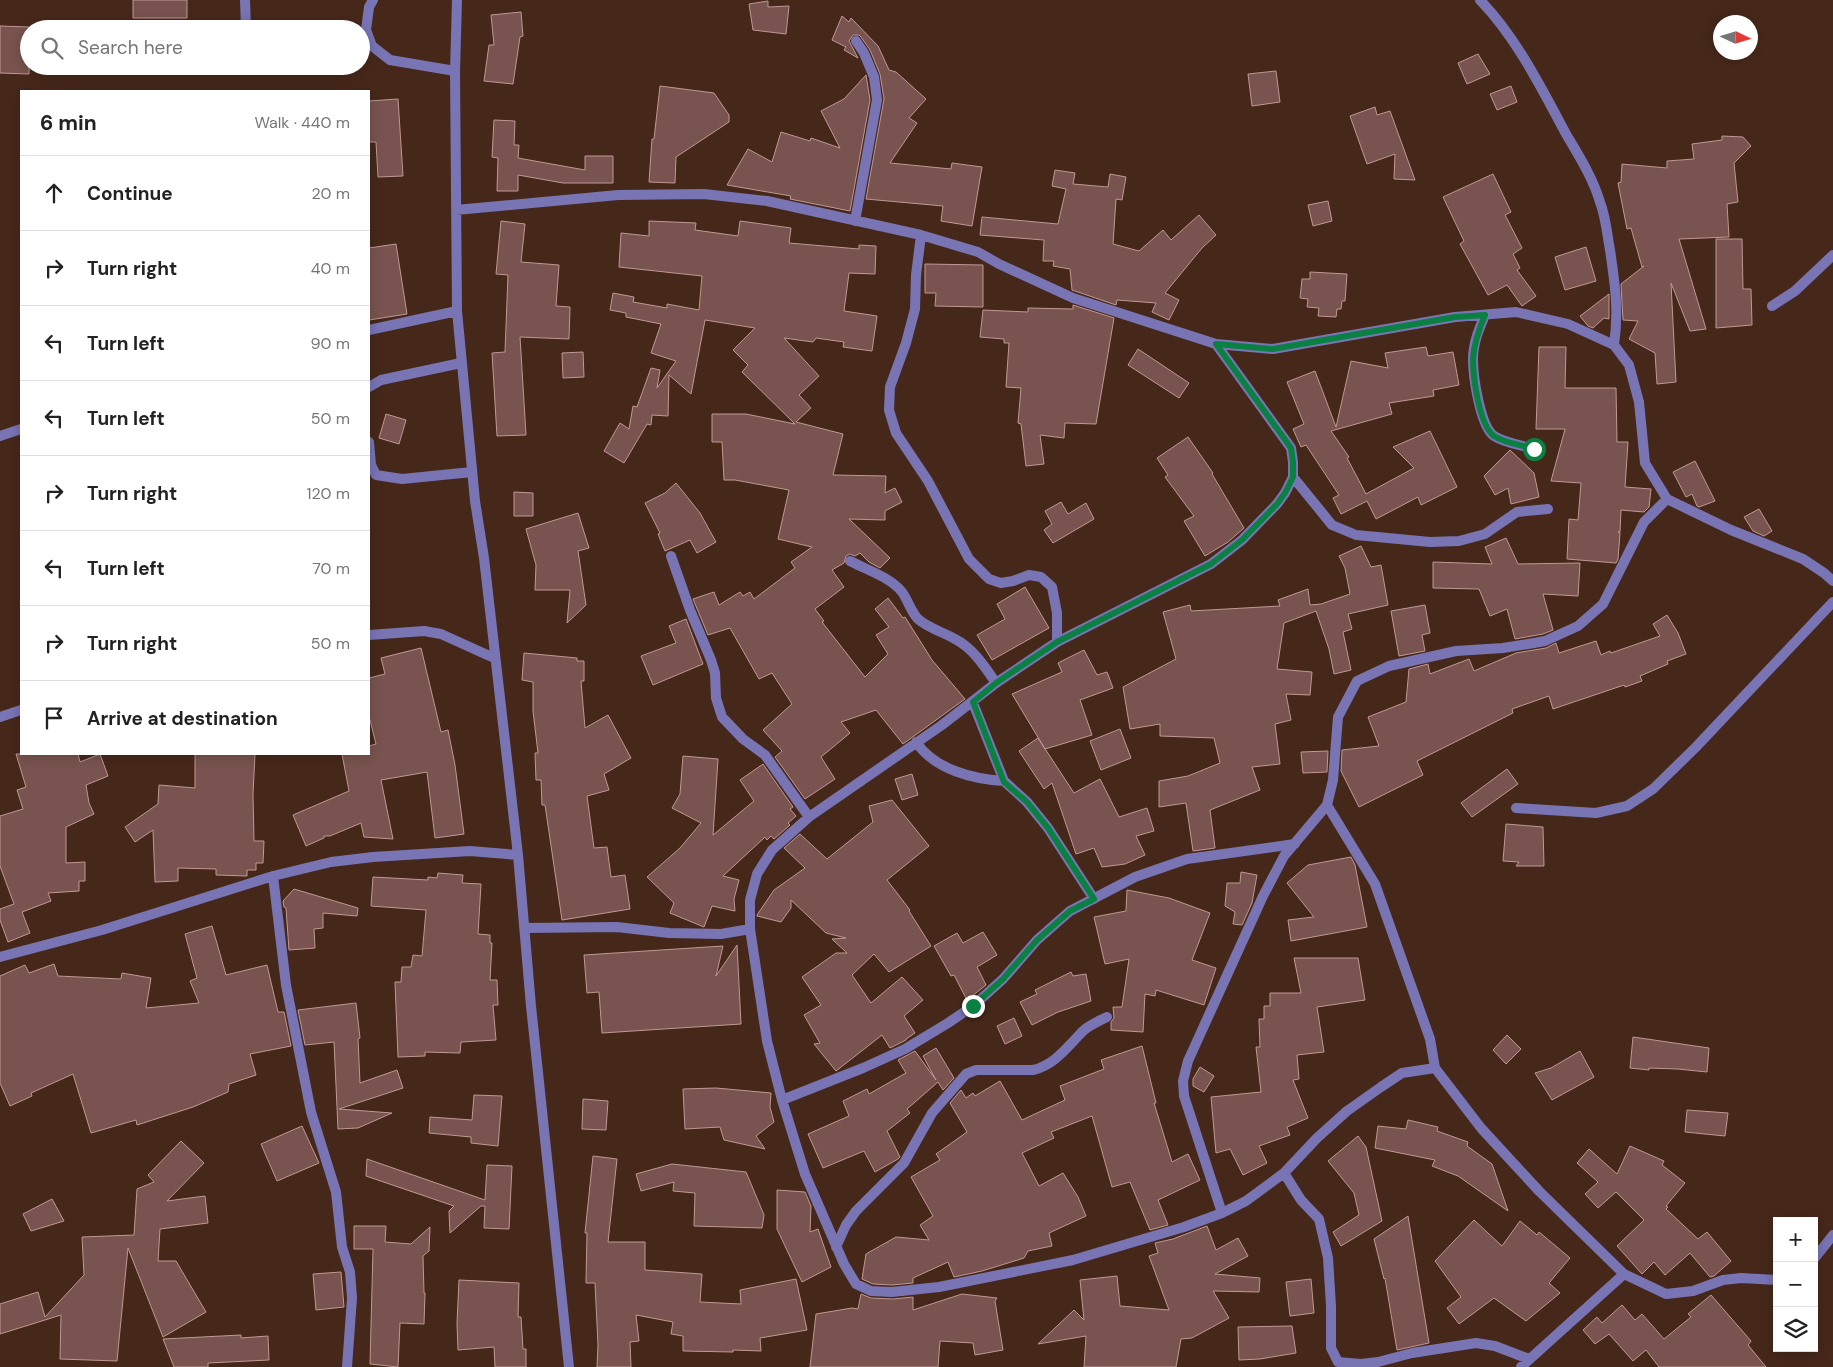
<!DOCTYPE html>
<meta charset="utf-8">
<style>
:root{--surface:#fff;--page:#f2f2f2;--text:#222;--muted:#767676;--line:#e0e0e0}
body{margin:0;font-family:"DM Sans",sans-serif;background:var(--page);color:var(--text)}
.controls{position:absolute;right:15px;bottom:15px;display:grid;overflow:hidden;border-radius:0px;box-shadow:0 2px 12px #0003}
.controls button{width:45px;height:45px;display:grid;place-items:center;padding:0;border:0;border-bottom:1px solid var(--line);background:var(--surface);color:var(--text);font:25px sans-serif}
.compass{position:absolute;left:1713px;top:15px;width:45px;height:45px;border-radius:50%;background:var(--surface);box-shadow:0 2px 12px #0003;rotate:94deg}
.stop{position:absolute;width:15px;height:15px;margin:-11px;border:4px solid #0b8043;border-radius:50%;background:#fff}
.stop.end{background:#0b8043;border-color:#fff;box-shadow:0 1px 5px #0008}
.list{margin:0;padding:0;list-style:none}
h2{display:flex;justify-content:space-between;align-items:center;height:65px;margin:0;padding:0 20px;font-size:21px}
h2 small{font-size:16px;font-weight:400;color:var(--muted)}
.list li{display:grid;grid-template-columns:32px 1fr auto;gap:15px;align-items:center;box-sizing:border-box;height:75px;padding:0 20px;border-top:1px solid var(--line)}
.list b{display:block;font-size:19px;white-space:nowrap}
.list em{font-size:16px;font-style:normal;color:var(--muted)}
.icon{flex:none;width:28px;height:28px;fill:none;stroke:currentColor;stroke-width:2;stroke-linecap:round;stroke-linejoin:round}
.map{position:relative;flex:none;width:1833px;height:1367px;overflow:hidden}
.search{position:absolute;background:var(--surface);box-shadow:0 2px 12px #0003;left:20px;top:20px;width:350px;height:55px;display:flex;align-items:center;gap:12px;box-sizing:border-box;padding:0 18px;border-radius:28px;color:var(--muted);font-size:19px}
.panel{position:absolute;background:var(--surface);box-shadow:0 2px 12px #0003;left:20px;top:90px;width:350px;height:665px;border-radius:0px}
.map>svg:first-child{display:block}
.building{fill:#78534f;stroke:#c19893}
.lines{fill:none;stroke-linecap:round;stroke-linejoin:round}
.service{stroke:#7974b4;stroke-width:10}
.minor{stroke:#7974b4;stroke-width:10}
.route{stroke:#0b8043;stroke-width:6}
</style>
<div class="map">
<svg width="1833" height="1367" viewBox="0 0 1833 1367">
<rect width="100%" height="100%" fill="#46281a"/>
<path class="building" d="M133,0H187V18H133Z
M768,1V7L789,6L786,34L753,30L749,4Z
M521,12L523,36L520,37L513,84L484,81L489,45H494L491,15Z
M842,16L849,22L851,18L878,46L889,70L896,72L926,99L909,118L917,123L890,163L951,169L952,163L982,167L972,226L941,221L943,206L866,199L884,99L880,74L870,50L861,37L859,35H853L849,41L858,58L844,50L846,47L832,40Z
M0,26L29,27V74L0,73Z
M1478,54L1490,74L1467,84L1458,63Z
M1276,71L1280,102L1252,106L1248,74Z
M866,75L870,100L850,211L790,199L791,196L727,185L748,149L772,162L781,132L810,141L811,138L840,148L821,111L844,99Z
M660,86L714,93L729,115V122L676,157L675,183L649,182L652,139H654Z
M1511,86L1517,102L1497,110L1490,94Z
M398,99L403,176L378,177L376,142H369V101Z
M1375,107L1377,115L1390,111L1415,180L1394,179L1395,154L1367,164L1350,116Z
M494,120L515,121L514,145H519L518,158L585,170V156H613V183H563L518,175V191H497L498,158L492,157Z
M1722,136L1743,137L1751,146L1734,163L1738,202L1727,204L1729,237L1679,239L1706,329L1690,331L1671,283L1676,382L1657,384L1655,353L1629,339L1638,321L1623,320L1621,284L1644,266L1642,267L1631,228L1627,229L1618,183L1621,182L1622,164L1667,168V161L1694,159L1692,144L1722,140Z
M1055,170L1075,173L1073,184L1108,187L1110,174L1126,177L1122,200L1116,199L1113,244L1139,251L1163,230L1171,240L1199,215L1216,235L1202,248L1165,293L1179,300L1169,320L1152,312L1156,303L1117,300L1116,305L1072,290L1070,269L1053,266L1054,261H1043L1044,240L980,235L982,217L1058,224L1066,189L1052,186Z
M1493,174L1511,212L1505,215L1522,248L1513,254L1520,268L1517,270L1536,296L1522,306L1507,285L1488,295L1460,244L1464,241L1443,197Z
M1328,201L1332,221L1313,226L1308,205Z
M501,221L525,224L521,262L559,265L556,306L570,307L569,339L520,337L526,435L497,436L492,353L505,352L508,275L496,274Z
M649,221L696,223L695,230L738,236L740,221L791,228L789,243L859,249V245L876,246L875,274L849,273L844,311L877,316L872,351L843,347L844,342L816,338L813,342L784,338L819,376L799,395L811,408L796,422L843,434L833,475L886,476L885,493L895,488L902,502L885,511V520L849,519L890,558L880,568L869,562L860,553L855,556L850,554L846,556L844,563L832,570L844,587L815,609L824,621L822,622L865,677L888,654L876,635L889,627L875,609L888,598L903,618L905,617L932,660L965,699L903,744L876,710L841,722L850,733L821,757L835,779L805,799L775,757L782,751L763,730L792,704L772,673L759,679L730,628L708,635L693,599L714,592L719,605L740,592L743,596L750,592L754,599L795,568L791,562L812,547L778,539L789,490L735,480H724L722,442H712V414H746L795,424L742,372L748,365L733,350L755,328L705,320L691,394L669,375L668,416L652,415L651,425L647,424L624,463L604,451L620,423L629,429L633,406L637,407L651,368L660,370L657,388L676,361L651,353L661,324L626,317V313L610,310L613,293L634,297L633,302L667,308V304L699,310L702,276L619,267L621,233L649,236Z
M1716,239H1742L1743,289H1751L1752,325L1716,328Z
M396,244L407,314L369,320V248Z
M1586,247L1596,281L1565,290L1555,257Z
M925,264L983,265V307L935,306L936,293H925Z
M1310,272L1347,274L1345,301H1342L1341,309H1337L1336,317L1318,316L1319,308L1307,307L1308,299L1300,298L1302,279H1310Z
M1609,294V319L1604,318L1593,328L1588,326L1580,316Z
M1073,305L1114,318L1096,424L1065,423L1064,438L1040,435L1044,464L1026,466L1021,424L1018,423L1021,388L1006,387L1009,343H1004V339L980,337L983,310L1028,312V308L1073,309Z
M1426,347L1428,356L1453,352L1459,385L1433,390L1434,396L1389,403L1392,414L1331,431L1349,457L1347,458L1366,494L1414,468L1393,447L1430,431L1457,487L1421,505L1418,497L1376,519L1367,501L1341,514L1333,498L1339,495L1306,445L1301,447L1293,429L1304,424L1287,382L1315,371L1336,427L1351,361L1388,368L1385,353Z
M1539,347H1566L1565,388H1616L1617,442H1628L1625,487L1651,489L1649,507L1644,512L1621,510L1620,532H1618L1620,533L1618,559L1616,563L1567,559L1569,519L1578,520L1581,483L1551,481L1565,429H1536Z
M1138,349L1189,383L1179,398L1128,365Z
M583,352L584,377L563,378L562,353Z
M386,414L406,420L399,444L379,438Z
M1188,437L1213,473L1212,474L1244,528L1228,542L1205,556L1184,521L1194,516L1165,477L1168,475L1157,458Z
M1510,450L1534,473L1539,497L1511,504L1508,488L1495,495L1484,476Z
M1695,461L1715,501L1699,507L1697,506L1692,494L1686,497L1673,472Z
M676,483L700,513L716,542L697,553L690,540L665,551L658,534L660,533L645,503L665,493Z
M514,492L533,493V516H514Z
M1061,502L1068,514L1086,503L1094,519L1053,543L1044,530L1052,524L1045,511Z
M1759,509L1772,531L1764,536L1753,531L1744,517Z
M578,513L589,548L578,551L586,605L567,623L570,590H535L536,565L526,529Z
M1506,538L1518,564L1580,563L1578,596L1543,594L1553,630L1543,634L1515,639L1507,609L1490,616L1479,589L1433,588V562L1492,564L1485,547Z
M1361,546L1371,567L1381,565L1388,605L1348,614L1352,629L1343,632L1351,670L1334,674L1329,649L1316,611L1284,623L1277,669L1312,672L1310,695L1286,694L1291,720L1275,724L1280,764L1252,767L1260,790L1210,810L1215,848L1193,851L1186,803L1159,807V781L1188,776L1220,763L1214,738L1160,736V724L1130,729L1123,687L1176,659L1163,612L1190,605L1191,611L1280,606L1278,600L1308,589L1310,605L1321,604L1350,594L1345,568L1339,556Z
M1025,587L1049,628L992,660L977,635L1005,619L997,604Z
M1425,605L1430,633L1422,635L1425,651L1399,656L1391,611Z
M1667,615L1678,633L1686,654L1667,661L1668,664L1640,676L1642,681L1625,687L1624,685L1553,709L1549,696L1512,709L1513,713L1417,761L1423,775L1359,807L1341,771L1342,750L1379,746L1368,717L1406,702L1409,669L1428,664L1430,674L1469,659L1474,671L1516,653L1546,648L1556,643L1559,653L1596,641L1601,655L1610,651L1611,653L1660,636L1653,624Z
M686,619L703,664L653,685L641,656L676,643L669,626Z
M421,648L441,732L448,730L455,765L464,834L435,838L427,772L381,780L393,839L364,837L361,823L330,836H324V838L306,846L293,815L349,791L342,754H369V746L376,744L369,716V678L385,674L381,658Z
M1084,650L1097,675L1107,672L1113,688L1080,700L1092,735L1045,749L1012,694L1062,672L1058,663Z
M524,653L577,658V661H584V681H581L585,728L608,715L631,758L604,774L609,790L587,796L594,848L607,847L611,877L625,875L630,909L562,920L545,805H542L541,780H536L535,753H538L533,711V682L522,680Z
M1120,729L1131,758L1101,770L1090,741Z
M1038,738L1074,793L1100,779L1119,817L1147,808L1154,831L1136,836L1145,855L1125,864L1102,867L1094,848L1076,854L1052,783L1044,789L1019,751Z
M1328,751L1327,772L1303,773L1301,752Z
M16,754H78L80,762L100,754L108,776L86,785L89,803L94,814L66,827V863L85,862V881H79V891L48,893L51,901L22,912L30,933L8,942L0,920V909L14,904L0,866V816L23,809L17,790L26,787Z
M195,754H255L253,794L254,841H264L263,863H256V870H247V876L216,875V869L178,868V881L155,882L153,830L135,842L125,827L158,804L159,785L195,788Z
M683,756L718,759L713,835L754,801L740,780L763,764L793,807L790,809L796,816L788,823L790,825L774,839L771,836L767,840L765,837L723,876L739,880L734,899L735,911L712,906L704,927L670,913L674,903L647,877L680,848L701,823L672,808L680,794Z
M1507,769L1518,784L1472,817L1461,803Z
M912,774L918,795L902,800L895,779Z
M892,800L929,846L887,880L910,910L909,911L931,946L889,972L874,954L852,975L871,1003L902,977L923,1000L904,1016L915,1033L906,1039V1040L890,1048L882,1035L836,1071L814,1044L820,1043L804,1015L821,1005L802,977L836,953H847L832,939L846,938L826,933L791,900V908L781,922L757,916V915L774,890L805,868L784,848L800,834L827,859L873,822L869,806Z
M1506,824L1543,827L1544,866H1516L1519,862L1503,861Z
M1351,857L1355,865L1367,927L1291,941L1288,920L1314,917L1287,883L1308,865Z
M1241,872L1257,875L1252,903L1242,925L1233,924L1235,912L1225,906L1227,883H1240Z
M438,873L463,875L462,883L481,884L478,934L490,935V943H492L490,980H497L498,1005H493L496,1040L461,1042L460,1053L425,1052V1056L398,1057L395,982H401L402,967H411L413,955L422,956L426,910L371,906L373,877L428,880V877L437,878Z
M294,889L358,908L357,916L323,913V928L314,929L315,948L289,950L286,908L284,907L283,901Z
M1127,890L1169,898L1210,913L1192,960L1216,968L1204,1005L1156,990L1155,996L1145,994L1143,1032L1111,1030V1022L1114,1018L1113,1007H1122L1129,959L1105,964L1094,917L1126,911Z
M212,926L226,975L267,965L278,1012H284L291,1046L250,1054L256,1075L229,1084L228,1092L193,1107L137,1125L136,1120L91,1133L73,1074L31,1093L32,1096L10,1106L0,1083V976L25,965L29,973L54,964L58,976L121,979L122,973L151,978L146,1008L199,1003L190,981L197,978L185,934Z
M983,932L997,955L977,967L986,985L967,1000L954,975L951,976L934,946L957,933L963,943Z
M737,945L741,1024L602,1033L599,992L587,993L584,955L723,946L716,976Z
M1294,958H1358L1365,1000L1317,1007L1324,1052L1297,1055L1299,1079L1293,1080L1308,1118L1287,1127L1290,1135L1259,1146L1267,1163L1243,1175L1230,1149L1216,1153L1211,1097L1261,1092L1256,1047H1260L1259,1019H1264V1006H1270V993H1301Z
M1071,972L1073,976L1086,974L1091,1001L1058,1012L1032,1025L1020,1002L1037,994L1035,990Z
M356,1003L360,1038L358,1039L360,1083L397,1070L403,1088L339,1109L392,1113L358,1128L338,1129L334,1042L305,1045L298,1010Z
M1014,1018L1022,1036L1005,1044L997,1026Z
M1507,1035L1521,1049L1506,1064L1493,1050Z
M1633,1037L1709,1048L1707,1072L1678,1069L1649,1068V1070L1630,1068Z
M1142,1046L1156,1103H1154L1172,1162L1188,1154L1200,1180L1158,1200L1168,1225L1150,1230L1130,1182L1112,1187L1092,1116L1051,1132L1054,1138L1022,1153L1039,1186L1063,1173L1078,1197L1086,1216L1049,1233L1052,1246L1028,1251L1024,1258L982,1271L954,1277L948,1262L913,1278V1283L892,1285L873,1284L862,1279L866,1254L896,1237L929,1240L920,1225L933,1216L911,1177L940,1160L936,1154L967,1132L950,1103L961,1090L966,1098L973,1093L975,1096L1000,1081L1022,1120L1065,1100L1060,1086L1104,1069L1101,1060Z
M936,1048L954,1078L943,1090L938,1082L907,1109L910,1113L887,1131L900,1157L898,1159L875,1172L864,1151L823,1168L808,1134L849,1116L843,1101L867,1089L869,1094L906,1073L898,1060L915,1051L936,1080L923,1056Z
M1580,1051L1594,1077L1552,1100L1535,1073L1551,1068Z
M1200,1067L1214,1076L1204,1092L1193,1086V1079Z
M716,1088L771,1093L770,1107L774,1122L756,1136L765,1149L724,1140L720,1127L685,1129L683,1089Z
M474,1095L502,1096L498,1146L471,1143V1137L429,1133L430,1117L472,1120Z
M583,1099L608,1101L606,1130L582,1129Z
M1687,1110L1728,1113L1725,1136L1685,1132Z
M1408,1120L1438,1127L1437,1131L1468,1142L1467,1146L1492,1164L1508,1211L1458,1176L1432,1166L1435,1160L1375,1148L1378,1126L1406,1129Z
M302,1126L319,1163L277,1181L261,1144Z
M1358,1136L1366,1147L1382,1221L1341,1246L1333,1232L1359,1215L1354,1193L1328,1161Z
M181,1141L204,1163L167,1201L205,1196L208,1223L160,1229L158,1261H176L206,1312L163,1337L128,1248L117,1361L60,1359L61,1315L0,1334V1304L38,1292L45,1317L84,1275L82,1237L134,1235L137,1189L154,1182L148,1175Z
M1630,1146L1664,1161L1662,1165L1685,1183L1666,1206L1668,1207L1666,1209L1698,1239L1707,1232L1731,1261L1714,1276L1710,1277L1690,1253L1665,1275L1654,1262L1642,1274L1617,1246L1644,1220L1616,1192L1598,1208L1585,1194L1598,1182L1577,1163L1589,1149L1617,1174Z
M593,1156L617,1159L608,1242H645V1270L702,1274L700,1302L741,1304L740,1290L796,1279L807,1330L760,1338L761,1351L733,1350V1352L683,1351V1336L671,1334L673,1322L636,1315L639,1341L630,1342L631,1367H597L598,1345L595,1283H586L587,1233H585Z
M367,1159L485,1200L487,1165L512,1166L509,1229L484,1228L485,1206H481L450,1233L449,1211L454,1206L366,1176Z
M672,1164L746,1172L764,1215L762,1228L694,1226L695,1193L673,1191L674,1182L641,1191L636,1174Z
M777,1190L805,1192L811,1206L810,1232L818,1229L831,1267L802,1282L777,1229Z
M52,1199L64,1221L31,1231L23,1214Z
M1408,1216L1429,1343L1397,1350L1385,1278L1384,1279L1374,1239Z
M1474,1220L1502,1246L1520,1221L1537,1235L1539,1232L1570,1258L1549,1283L1560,1293L1526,1321L1494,1298L1459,1324L1447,1308L1461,1297L1435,1261Z
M354,1226H386L385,1242L411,1244L430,1227L429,1251L423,1256L424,1293H425L424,1324L400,1323L398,1367L370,1364L373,1249H354Z
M1207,1226L1216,1250L1238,1238L1248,1256L1215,1274L1260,1278L1259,1292L1213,1291L1229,1318L1192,1338L1181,1339L1176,1367H1084L1086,1336L1038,1344L1074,1310L1084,1320L1080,1280L1117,1276L1120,1306L1169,1310L1149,1256L1158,1253L1155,1243L1173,1239Z
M341,1272L344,1307L316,1310L313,1274Z
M1311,1279L1314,1313L1290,1316L1286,1282Z
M459,1280L519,1283L518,1317H521L523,1349H526V1367H495L494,1347L458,1350L457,1323Z
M861,1294L871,1298L893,1299L913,1297V1310L962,1294L997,1298L995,1301L1003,1350L975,1355L973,1343L940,1341L938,1367H810L816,1314L852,1308L858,1309Z
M1711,1295L1751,1341L1748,1345L1766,1367H1659L1646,1350L1633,1361L1609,1334L1595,1344L1583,1330L1597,1317L1602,1323L1622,1305L1635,1320L1642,1314L1664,1339L1691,1317L1688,1314Z
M1292,1326L1296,1353L1260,1359L1239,1360L1238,1327Z
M241,1335V1338L268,1336L269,1360L208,1363V1367H174L163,1339Z"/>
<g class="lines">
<path class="service" d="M373,0L369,7L366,30L372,46L390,60L455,71
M369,387L381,380L461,363
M369,442L371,465L376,475L402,479L472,472"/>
<path class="minor" d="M245,0L246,29
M457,0L455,71L457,311L475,501L484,558L518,855L531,1006L569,1367
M1480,0C1516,37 1542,89 1566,134C1579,156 1593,178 1600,202C1606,218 1607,234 1610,250C1615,284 1619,311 1614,345
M456,210L618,195L704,194L767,201L921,235L978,252L999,264L1073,298L1216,344L1273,349L1455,317L1516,312L1568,324L1614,345L1629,365L1639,402L1645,463L1667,499L1731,530L1803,559L1824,573L1833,581
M855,221L877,100L874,77L864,53L856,41
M921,235L916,275L915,309L906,343L890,387L889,410L896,433L928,481L969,559L989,579L1001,583L1013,581L1029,575L1041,577L1052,587L1057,613V642
M1772,306L1795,291L1833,255
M1485,315C1479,329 1473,343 1473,359C1473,376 1480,426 1494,436C1505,443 1521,445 1534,449
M369,330L457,311
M1216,344L1291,448L1293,462V477L1285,493L1277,504L1242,540L1211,564L1057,642L996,683L942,725L809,817L772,850L757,874L750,900V929L767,1041L782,1100L805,1174L844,1264L856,1284L871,1291L892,1292L939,1287L1073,1260L1184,1227L1222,1213L1246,1201L1284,1173L1317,1138L1347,1111L1381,1087L1402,1073L1435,1068
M0,436L21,429
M1293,477L1332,525L1356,535L1430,542L1459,541L1485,534L1517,512L1548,509
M671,556L690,610L711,660L715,673L716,698L722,717L743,739L765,755L809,817
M850,561C867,570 890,577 902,592C908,600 911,612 918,619C928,628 943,632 955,639C973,648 985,667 996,683
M369,635L424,631L441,634L494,658
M973,703L1004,781L1027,802L1048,828L1094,899
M0,717L21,710
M916,742C935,770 973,779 1004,781
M1327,805L1375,884L1430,1039L1435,1068L1481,1128L1539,1191L1624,1274L1666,1294L1693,1291L1723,1280L1741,1278L1777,1280
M1516,808L1596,813L1627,806L1653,789L1695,748L1833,602
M273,876L286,985L311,1112L336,1192L342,1247L350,1272L352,1298L347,1367
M525,928L617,927L669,933L721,934L750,929
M0,957L102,930L273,876L331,862L373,857L470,851L518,855
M782,1100L863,1068L905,1049L948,1023L973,1006L1003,979L1037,940L1070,911L1135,877L1187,859L1295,844
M1284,1173L1301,1200L1319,1219L1328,1258L1331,1306V1348L1338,1362L1361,1364L1378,1362L1412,1353L1476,1343L1495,1346L1529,1359
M1222,1213L1184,1096L1183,1081L1188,1061L1263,896L1284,856L1327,805L1333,780L1338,717L1357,681L1389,666L1456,651L1503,648L1534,643L1545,641L1578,626L1603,604L1644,522L1667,499
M836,1247L846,1225L856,1211L904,1163L932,1113L966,1074L976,1070H1033C1055,1065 1068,1046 1083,1031C1089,1025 1099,1021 1107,1017
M1814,1259L1833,1235
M1521,1367L1624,1274"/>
</g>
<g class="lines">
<path class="route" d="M973,1006L1003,979L1037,940L1070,911L1094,899L1048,828L1027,802L1004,782L973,702L996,683L1057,642L1211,564L1242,540L1277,504L1285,493L1293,477V462L1291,448L1216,344L1273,349L1455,317L1485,315C1479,329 1474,343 1473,359C1473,377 1479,425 1494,436C1505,443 1521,445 1534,449"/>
</g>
</svg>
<div class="controls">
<button>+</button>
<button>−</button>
<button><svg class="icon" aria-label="layers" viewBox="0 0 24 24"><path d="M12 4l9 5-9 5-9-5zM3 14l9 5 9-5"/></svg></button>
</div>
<svg class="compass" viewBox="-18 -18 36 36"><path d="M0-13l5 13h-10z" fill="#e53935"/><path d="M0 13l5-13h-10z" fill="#767676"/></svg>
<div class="stop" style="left:1534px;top:449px"></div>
<div class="stop end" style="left:973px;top:1006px"></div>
<div class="search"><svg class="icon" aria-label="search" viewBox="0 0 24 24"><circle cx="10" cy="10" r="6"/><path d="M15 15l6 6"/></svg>Search here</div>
<section class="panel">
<h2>6 min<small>Walk · 440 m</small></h2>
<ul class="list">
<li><svg class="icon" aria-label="ahead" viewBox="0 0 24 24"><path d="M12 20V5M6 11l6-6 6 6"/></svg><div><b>Continue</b></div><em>20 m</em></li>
<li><svg class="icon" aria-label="right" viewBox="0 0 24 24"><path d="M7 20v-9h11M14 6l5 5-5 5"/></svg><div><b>Turn right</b></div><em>40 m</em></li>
<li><svg class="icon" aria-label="left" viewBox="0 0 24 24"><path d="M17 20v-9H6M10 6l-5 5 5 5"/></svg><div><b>Turn left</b></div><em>90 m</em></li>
<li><svg class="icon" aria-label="left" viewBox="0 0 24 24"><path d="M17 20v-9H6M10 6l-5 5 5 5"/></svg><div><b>Turn left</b></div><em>50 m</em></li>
<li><svg class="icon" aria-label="right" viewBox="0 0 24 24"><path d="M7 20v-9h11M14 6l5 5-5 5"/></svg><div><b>Turn right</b></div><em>120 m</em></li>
<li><svg class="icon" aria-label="left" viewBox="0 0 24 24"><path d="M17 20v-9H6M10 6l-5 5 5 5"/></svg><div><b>Turn left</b></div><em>70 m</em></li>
<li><svg class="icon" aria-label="right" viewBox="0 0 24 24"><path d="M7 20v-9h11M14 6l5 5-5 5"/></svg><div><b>Turn right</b></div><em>50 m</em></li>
<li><svg class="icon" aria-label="arrive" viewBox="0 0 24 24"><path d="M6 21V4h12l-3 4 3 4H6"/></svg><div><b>Arrive at destination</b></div></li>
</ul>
</section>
</div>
